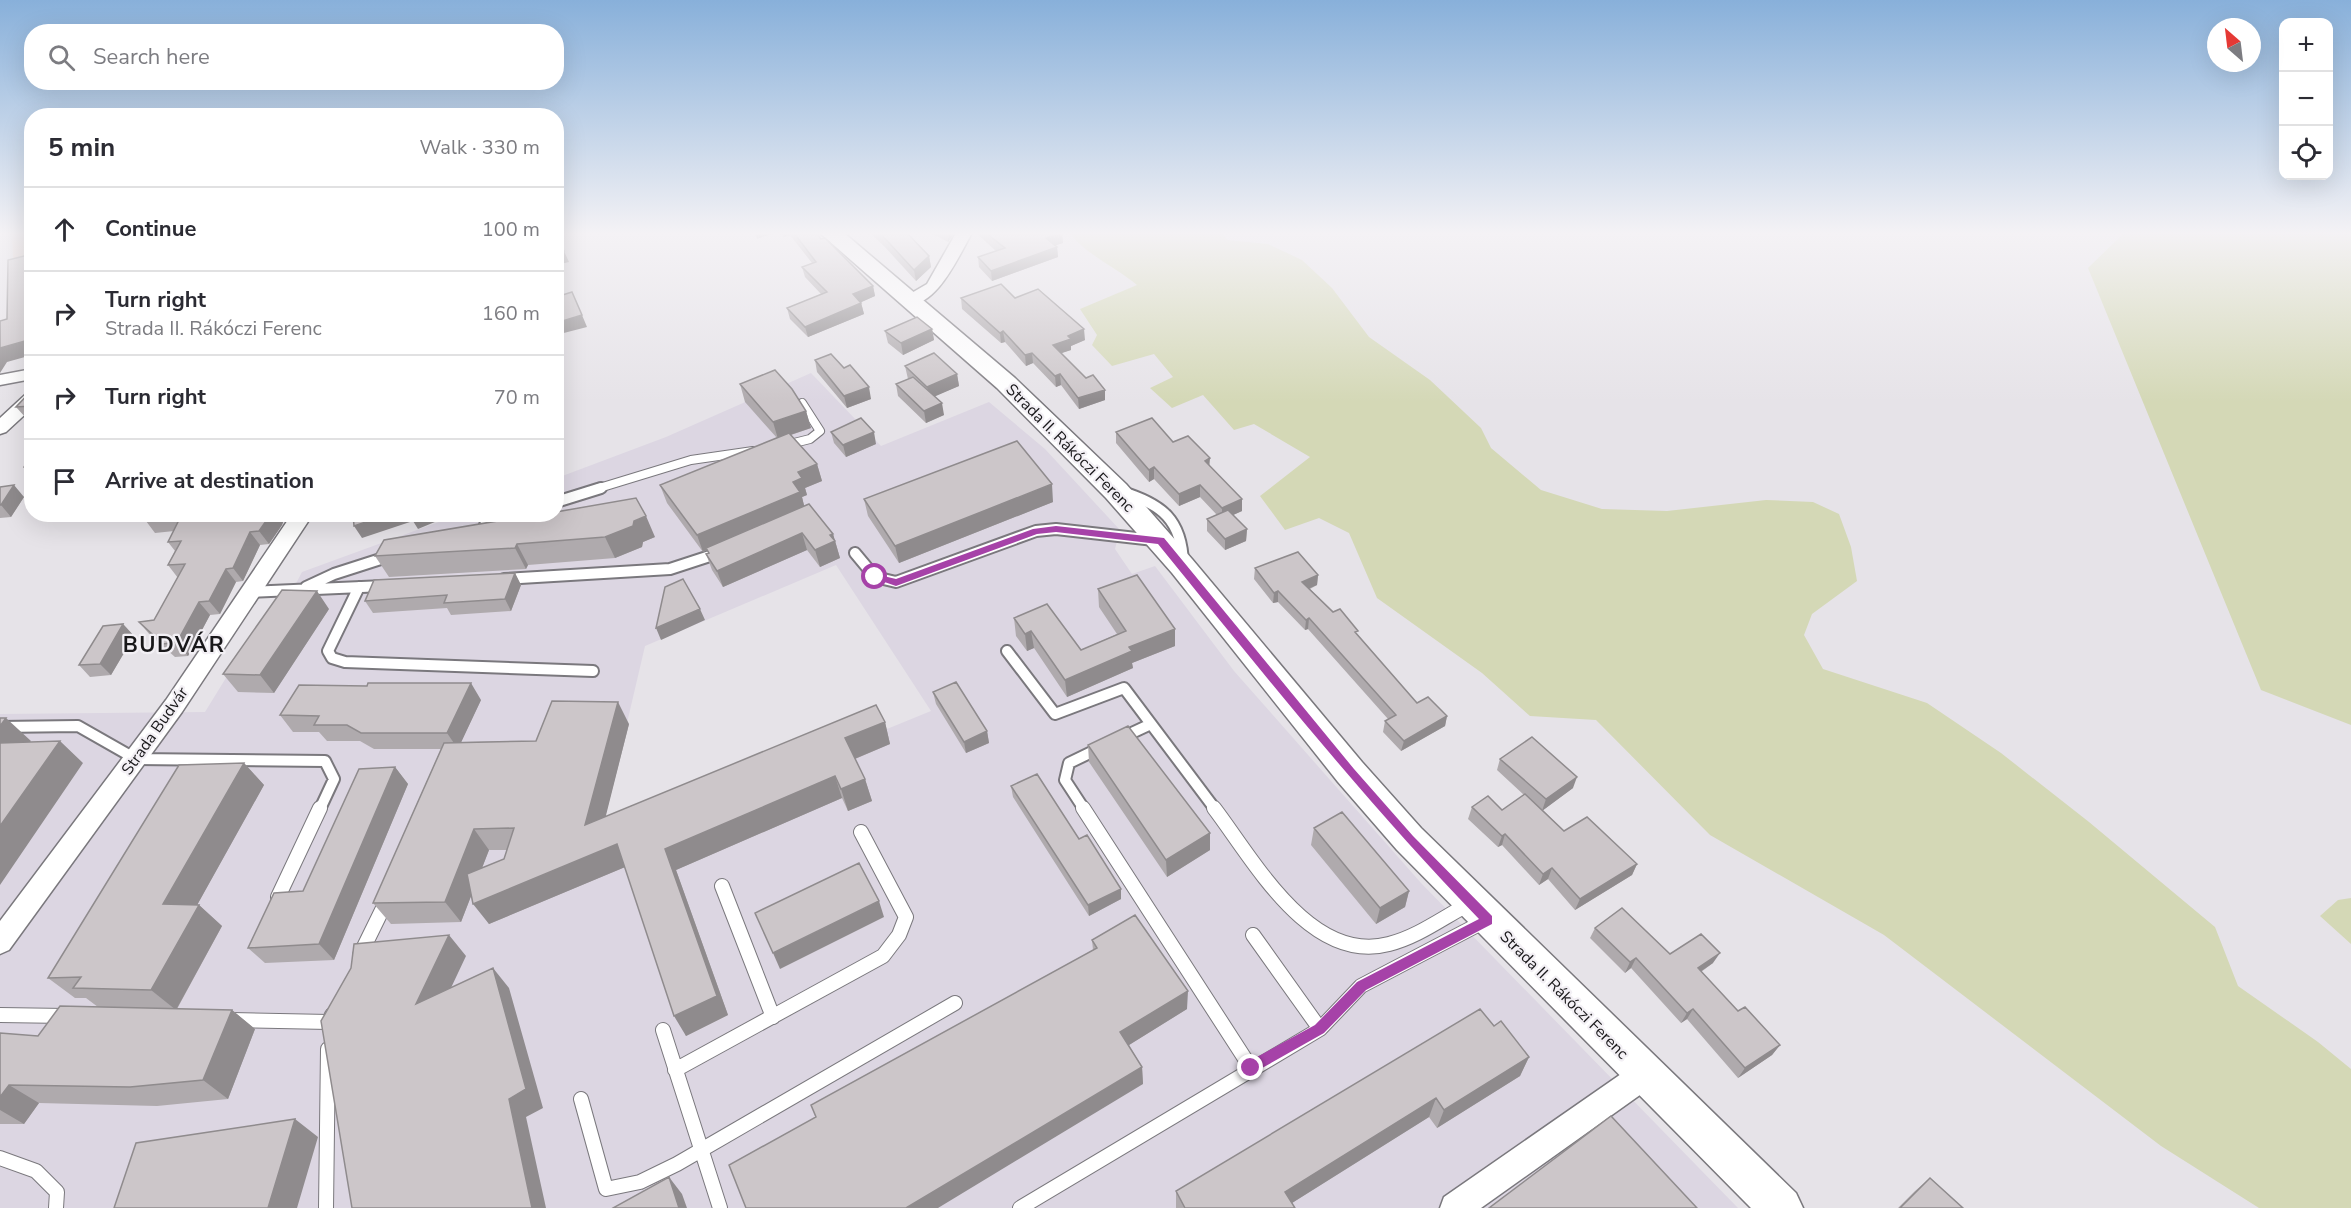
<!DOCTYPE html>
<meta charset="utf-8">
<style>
:root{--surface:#fff;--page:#f2f2f3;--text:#2b2b33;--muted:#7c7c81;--line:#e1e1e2}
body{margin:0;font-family:"Nunito Sans",sans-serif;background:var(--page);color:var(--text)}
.controls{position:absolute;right:18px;top:18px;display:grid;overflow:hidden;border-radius:12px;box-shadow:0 6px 24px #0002}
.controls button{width:54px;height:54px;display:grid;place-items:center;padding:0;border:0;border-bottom:2px solid var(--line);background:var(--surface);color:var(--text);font:30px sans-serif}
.compass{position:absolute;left:2207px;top:18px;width:54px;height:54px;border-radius:50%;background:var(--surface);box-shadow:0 6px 24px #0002;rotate:332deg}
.stop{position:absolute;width:18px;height:18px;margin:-14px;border:4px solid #a642a8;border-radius:50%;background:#fff}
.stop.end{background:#a642a8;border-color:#fff;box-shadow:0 2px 6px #0008}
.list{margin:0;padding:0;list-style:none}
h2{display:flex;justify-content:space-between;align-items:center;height:78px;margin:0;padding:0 24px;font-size:26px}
h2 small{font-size:20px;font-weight:400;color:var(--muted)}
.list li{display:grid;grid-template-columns:39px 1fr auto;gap:18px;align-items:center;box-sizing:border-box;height:84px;padding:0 24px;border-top:2px solid var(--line)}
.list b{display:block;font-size:22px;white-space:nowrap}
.list p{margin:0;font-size:20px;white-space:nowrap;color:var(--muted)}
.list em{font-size:20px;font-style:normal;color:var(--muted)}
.icon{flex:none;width:33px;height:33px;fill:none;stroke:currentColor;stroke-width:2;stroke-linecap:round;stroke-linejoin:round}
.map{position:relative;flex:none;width:2351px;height:1208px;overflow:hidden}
.search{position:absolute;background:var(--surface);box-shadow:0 6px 24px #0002;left:24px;top:24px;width:540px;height:66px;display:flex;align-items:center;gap:15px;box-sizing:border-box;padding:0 21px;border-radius:24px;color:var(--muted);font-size:22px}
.panel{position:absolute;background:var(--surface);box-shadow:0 6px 24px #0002;left:24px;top:108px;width:540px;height:414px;border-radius:24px}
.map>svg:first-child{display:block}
.built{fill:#dcd6e2;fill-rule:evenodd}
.education{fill:#edd4cc}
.green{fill:#d4d8b6}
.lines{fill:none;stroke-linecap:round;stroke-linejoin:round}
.lane-far2-casing{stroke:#7a787d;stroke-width:10}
.lane-far1-casing{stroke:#7a787d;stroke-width:14}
.lane-casing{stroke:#7a787d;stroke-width:16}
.street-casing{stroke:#7a787d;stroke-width:3}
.secondary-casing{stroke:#7a787d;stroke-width:3}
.lane-far2{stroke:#fff;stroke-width:8}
.lane-far1{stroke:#fff;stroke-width:10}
.lane{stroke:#fff;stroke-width:14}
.street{fill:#fff;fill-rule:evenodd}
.secondary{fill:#fff;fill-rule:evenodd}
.wall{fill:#afaaad;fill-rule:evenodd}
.shaded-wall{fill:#8f8b8d}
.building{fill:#ccc6c9;stroke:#8f8b8d;stroke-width:1.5}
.route{fill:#a642a8}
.labels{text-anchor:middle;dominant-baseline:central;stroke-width:4.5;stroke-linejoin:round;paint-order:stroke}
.street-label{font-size:16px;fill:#19181a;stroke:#f3f0f5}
.district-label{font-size:22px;font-weight:bold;letter-spacing:1.5px;fill:#19181a;stroke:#f3f0f5}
</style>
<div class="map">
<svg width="2351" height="1208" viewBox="0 0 2351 1208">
<rect width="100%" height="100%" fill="#e6e3e8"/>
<path class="built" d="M811,373L881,446L989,402L1045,449L1120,530L1115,549L1132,574L1155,566L1234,671L1421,883L1738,1208H0V714L205,712L267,611L290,595L302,572L458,515L556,514L557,478L666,437ZM836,565L931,711L598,847L645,646Z"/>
<path class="education" d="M12,233H32L31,300L14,285Z"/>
<path class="green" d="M1070,233H1223L1227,240L1268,244L1302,260L1332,288L1369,337L1430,380L1481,428L1491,448L1541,490L1602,509L1667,511L1766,500L1813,502L1839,514L1851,547L1857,581L1812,614L1804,635L1823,669L1927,703L2001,753L2089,822L2215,927L2238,986L2318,1042L2351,1069V1208H2259L2161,1146L1884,935L1710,835L1596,720L1530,716L1482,673L1377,598L1349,533L1319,518L1285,530L1260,496L1310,457L1254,424L1234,430L1203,395L1172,408L1150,388L1173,377L1154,354L1112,366L1092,345L1097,335L1080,309L1137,285C1117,268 1085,254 1070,233Z
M2124,233H2351V725L2261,690L2088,268Z
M2351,898V944L2320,916L2338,900Z"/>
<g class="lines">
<defs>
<path id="lane-far2" d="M786,445L810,439L820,431L802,403
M596,489L691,460L753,451"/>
<path id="lane-far1" d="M1122,492C1162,504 1182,520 1183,564
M556,502L601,488
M485,525L517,514
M855,553L875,577L896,582L1036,531L1056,529L1154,540
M504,579L670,569L719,553
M306,587L334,574L390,556
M359,587L328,651L332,658L345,662L593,671
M250,592L384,586
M1007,651L1055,714L1124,688L1215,809
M0,727L78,726L136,759L325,761L334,779L320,809
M1121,738L1151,724
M1084,809L1065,780L1069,763L1102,747"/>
<path id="lane" d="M1083,808L1251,1068
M1214,808C1253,859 1310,965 1389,944C1417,937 1441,919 1467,905
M722,886L773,1017
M278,897L320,808
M1253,935L1320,1029
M360,955L386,902
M0,1015L66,1016
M231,1020L329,1022L332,1015
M663,1030L720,1208
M675,1070L883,956L899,935L906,917L861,832
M581,1099L606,1189L640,1182L677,1164L955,1003
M0,1158L36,1171L57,1192L56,1208
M326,1208L328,1049
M1020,1208L1320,1029L1361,986L1485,921"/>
<path id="street" d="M956,233H972C959,255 935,312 903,304L901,301L903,298L927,284Z
M32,369V379L0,385V375Z
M32,393V408L6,432L0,434V418L26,394Z
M292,514H313L182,712L9,950L0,954V921L166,700Z
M1644,1061L1654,1065L1658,1075L1654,1085L1481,1208H1440L1444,1197L1634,1065Z"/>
<path id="secondary" d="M820,233H844L1015,378L1126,484L1192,559L1362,762L1421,828L1796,1193L1803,1208H1751L1397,850L1338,782L1172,573L1106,498L997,388Z"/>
</defs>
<use href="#lane-far2" class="lane-far2-casing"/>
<use href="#lane-far1" class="lane-far1-casing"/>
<use href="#lane" class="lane-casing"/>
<use href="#street" class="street-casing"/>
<use href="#secondary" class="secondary-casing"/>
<use href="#lane-far2" class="lane-far2"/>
<use href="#lane-far1" class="lane-far1"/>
<use href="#lane" class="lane"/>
<use href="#street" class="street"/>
<use href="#secondary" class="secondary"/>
</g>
<path class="wall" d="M780,233H816L821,239L873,286L875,296L861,302L864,314L808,337L790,319L787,308L821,294L805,277L802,267L812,263L790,235L784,237Z
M870,233H907L929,256L931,267L916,281L884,246Z
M931,233H955L948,242Z
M976,233H1062L1063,243L1056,245L1057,247L1058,257L992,281L979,267L978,257L996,251Z
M961,298H1015L1085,340L1071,346V350L1061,353L1086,378L1105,390V400L1079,409L1061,385L1056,387L1033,363L1026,366L1005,342L1001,343L962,309Z
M932,329L934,340L903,355L888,343L885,331Z
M815,360L844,368L871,399L847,408L817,372Z
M905,366L957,374L959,386L934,396L944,415L926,423L898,396L896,384L908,379Z
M740,384L806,411L811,428L791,435L817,464L822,481L805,488L807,495L802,497L804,506L833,534L840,558L820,567L807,550L723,587L712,570L706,554L708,553L707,550L703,552L667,503L660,485L777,438L745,402Z
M32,390V418H26L16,407Z
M831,432L876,444L846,457L834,443Z
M1116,432L1173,442L1210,466L1242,511L1233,515L1247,529L1246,541L1225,550L1207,531V519L1217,515L1200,497L1179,506L1154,479L1149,482L1116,443Z
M0,487L24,497L11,517L0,518Z
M864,499L1053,502L899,563L868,516Z
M203,514L201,517L224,514H286L282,525L269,544L260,545L243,581L236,582L220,614L210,615L188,656L175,657L150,635L139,622L154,620L178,578L168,565L175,551L168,542L174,531L155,533L146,521Z
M655,537L643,542L642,547L615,558L528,565L526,569L389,577L375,556L384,540Z
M1255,568L1318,575L1317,585L1310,589L1358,635L1417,703L1447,716L1445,726L1401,751L1383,732L1385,721L1388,719L1308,629L1305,630L1278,602L1273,603L1254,579Z
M515,573L521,585L511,611L451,615L447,608L373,613L365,601Z
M1098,589L1175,646L1132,663L1133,668L1067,697L1034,648L1027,651L1016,636L1014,618L1081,650L1117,634L1099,607Z
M329,609L274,693L238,692L223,674Z
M123,624L134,636L111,675L90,677L79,665Z
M933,692L987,731L989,743L966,753L936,704Z
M481,700L461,742L536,741L629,724L605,817L885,722L890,744L855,759L865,779L872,801L848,811L842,798L676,870L728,1015L686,1036L625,867L489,924L471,896L461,922L391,924L373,903L441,749H374L360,741H327L319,732H293L280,715ZM489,850H507L504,859L482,868Z
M1088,745L1210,833V850L1167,877L1089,762Z
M1500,759L1573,788L1543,810L1564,831L1637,864L1632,875L1575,910L1548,879L1539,885L1502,845L1498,847L1468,819L1472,807L1502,810L1524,795L1497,770Z
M244,763L264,785L197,905H199L222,926L177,1009L232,1010L255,1029L228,1099L157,1106L39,1103L24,1124H0V1033L38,1036L98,1007L86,998H75L48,978Z
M395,767L408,784L334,960L265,963L248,948L303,891Z
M1011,786L1079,839L1121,889V899L1089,916L1013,797Z
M1314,828L1409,891L1405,907L1376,924L1311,845Z
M1595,928L1670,954L1713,963L1701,972L1738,1011L1780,1045L1772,1055L1738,1078L1687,1019L1681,1023L1631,968L1625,973L1590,938Z
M1092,940L1187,1009L1129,1045L1142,1067L1143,1084L816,1117L1093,950Z
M1494,1026L1529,1057L1520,1076L1437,1128L1429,1117L1292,1203L1295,1208H1176V1191Z
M1930,1178L1963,1208H1898L1915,1191Z"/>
<path class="shaded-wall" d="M755,233H774L757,239Z
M783,233H789L790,235L784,237Z
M947,233H955L948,242Z
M1062,233L1063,243L1047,248L1046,238Z
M1057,247L1058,257L992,281L991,271Z
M564,251L569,262L556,265V253Z
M929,256L931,267L916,281L914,270Z
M873,286L875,296L855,305L853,294Z
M861,303L864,314L808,337L805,327Z
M582,315L587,327L556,335V323Z
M932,329L934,340L903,355L901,343Z
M1084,329L1085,340L1071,346V350L1053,356V345L1068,336Z
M1003,331L1005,342L1001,343L1000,333Z
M32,339V355L7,362L0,373V348Z
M1032,353L1033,363L1026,366L1025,355Z
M957,374L959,386L929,399L927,387Z
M1060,374L1061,385L1056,387L1055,376Z
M869,387L871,399L847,408L844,396Z
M1105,390V400L1079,409L1078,398Z
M942,403L944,415L926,423L924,411Z
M806,411L811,428L778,439L773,422Z
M874,432L876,444L846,457L843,445Z
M1210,458L1209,470L1205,461Z
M32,464V475L26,469Z
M817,464L822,481L805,488L807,495L802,497L805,509L706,548L707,550L703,552L697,535L793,482L798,472Z
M1154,467V479L1149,482V470Z
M1052,484L1053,502L899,563L895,546Z
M14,485L24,497L11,517L1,505Z
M1200,485V497L1179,506V494Z
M1242,499V511L1222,520V508Z
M188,514H203L196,528L187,516Z
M271,514H286L282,525L269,544L259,531Z
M389,514H454L418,529L413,521L362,538L354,526Z
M646,516L655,537L643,542L642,547L615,558L605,537L634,521Z
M1247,529L1246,541L1225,550V539Z
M250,532L260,545L243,581L233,568Z
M802,533L807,550L723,587L717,571Z
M833,534L840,558L820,567L815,550L830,535Z
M517,544L528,565L526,569L515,548Z
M226,569L236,582L220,614L209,601Z
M515,573L521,585L511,611L505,599Z
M1318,575L1317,585L1301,592L1302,582Z
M317,591L329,609L274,693L260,675Z
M1278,591V602L1273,603L1274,593Z
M199,602L210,615L188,656L177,642Z
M700,609L705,620L661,640L656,628Z
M1309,618L1308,629L1305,630L1306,620Z
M123,624L134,636L111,675L100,664Z
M1175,629V646L1132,663L1133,668L1067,697L1065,680L1129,647Z
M1031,631L1034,648L1027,651L1025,634Z
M471,683L481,700L458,749L447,733Z
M618,702L629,724L598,847L585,825Z
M1447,716L1445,726L1401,751L1404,741Z
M6,718L31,741L11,765L0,755V726Z
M885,722L890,744L852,760L845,738Z
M987,731L989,743L966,753L964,742Z
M60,741L83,763L0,885V826Z
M244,763L264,785L186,925L163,904Z
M395,767L408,784L334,960L319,944Z
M835,776L842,798L676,870L728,1015L686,1036L674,1016L665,849Z
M1577,777L1573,788L1542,811L1546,799Z
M865,779L872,801L848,811L841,789Z
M474,829L489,850L461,922L445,902Z
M1210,833V850L1167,877L1166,860Z
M1505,834L1502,845L1498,847L1502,836Z
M617,844L630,865L489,924L473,904Z
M1637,864L1632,875L1575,910L1580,899Z
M1552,868L1548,879L1539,885L1543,874Z
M1121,889V899L1089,916L1088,905Z
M1409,891L1405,907L1376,924L1380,908Z
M879,901L884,917L780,969L773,953Z
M199,905L222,926L176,1010L151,990Z
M449,935L466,956L434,1024L416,1004Z
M1720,953L1713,963L1691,978L1698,968Z
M1636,958L1631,968L1625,973L1630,962Z
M493,968L509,988L543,1108L526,1117L546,1208H532L509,1099Z
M1188,991L1187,1009L1121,1050L1120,1032Z
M1693,1009L1687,1019L1681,1023L1687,1013Z
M232,1010L255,1029L228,1099L203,1080Z
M1780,1045L1772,1055L1738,1078L1745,1068Z
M1529,1057L1520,1076L1437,1128L1444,1110Z
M1142,1067L1143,1084L938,1208H906Z
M9,1085L39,1103L24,1124L0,1110V1097Z
M1436,1098L1429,1117L1284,1208L1285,1192Z
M295,1119L318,1137L297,1208H268Z
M669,1177L682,1194L687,1208H679Z"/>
<path class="building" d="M794,233H816L821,239L825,238L873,286L853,294L861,303L805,327L787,308L827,292L802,267L816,262Z
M880,233H907L929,256L914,270Z
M986,233H1062L1046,238L1057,247L991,271L978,257L1005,248Z
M556,234L564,251L556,253Z
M32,254V339L0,348V321L7,319L8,260Z
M1001,284L1015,298L1038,289L1084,329L1068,336L1071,339L1053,345L1086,378L1093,375L1105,390L1078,398L1060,374L1055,376L1032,353L1025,355L1003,331L1000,333L961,298Z
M572,292L582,315L556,323V297Z
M917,317L932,329L901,343L885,331Z
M934,353L957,374L927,387L905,366Z
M831,354L844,368L850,365L869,387L844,396L815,360Z
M775,370L792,389L806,411L773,422L740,384Z
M913,377L942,403L924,411L896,384Z
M32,390V406L16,407Z
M861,418L874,432L843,445L831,432Z
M1152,418L1173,442L1188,436L1210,458L1205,461L1242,499L1222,508L1200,485L1179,494L1154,467L1149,470L1116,432Z
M789,433L817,464L798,472L802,478L793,482L800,492L697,535L660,485Z
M1017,441L1052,484L895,546L864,499Z
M32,453V464L26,469L24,467Z
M14,485L1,505H0V487Z
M636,498L646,516L634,521L633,526L605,537L517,544L515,548L375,556L384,540L539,514H556V512Z
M809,504L833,534L830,535L835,541L815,550L802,533L717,571L706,554L709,553L706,548Z
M1228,510L1247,529L1225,539L1207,519Z
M149,514H188L187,516L146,521Z
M224,514H271L259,531L250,532L233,568L226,569L209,601L199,602L177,642L163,644L139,622L154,620L185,564L168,565L181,541L168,542L179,520Z
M353,514H389L354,526Z
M1298,552L1318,575L1302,582L1333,612L1340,609L1358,631L1355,632L1417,703L1428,697L1447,716L1404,741L1385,721L1396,715L1309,618L1306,620L1278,591L1274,593L1255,568Z
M515,573L505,599L444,603L447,595L365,601L374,580Z
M1137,575L1175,629L1129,647L1132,651L1065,680L1031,631L1025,634L1014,618L1047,604L1081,650L1126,631L1098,589Z
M683,579L700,609L656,628L665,587Z
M282,590L317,591L260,675L223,674Z
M123,624L100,664L79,665L103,626Z
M956,682L987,731L964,742L933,692Z
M368,683H471L447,733H361L347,725H314L319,716L280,715L299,685L367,686Z
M552,701L618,702L585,825L876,705L885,722L845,738L865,779L841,789L835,776L665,849L717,996L674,1016L617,844L473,904L467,874L504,859L514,828L474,829L445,902L373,903L444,743L536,741Z
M0,718H6L0,726Z
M1128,726L1210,833L1166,860L1088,745Z
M1532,737L1577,777L1546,799L1500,759Z
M60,741L0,826V743Z
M244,763L163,904L199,905L151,990L73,988L81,977L48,978L179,765Z
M395,767L319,944L248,948L274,893L303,891L359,769Z
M1037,774L1079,839L1087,835L1121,889L1088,905L1011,786Z
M1525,794L1564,831L1587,817L1637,864L1580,899L1552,868L1543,874L1505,834L1502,836L1472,807L1488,796L1502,810Z
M1342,812L1409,891L1380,908L1314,828Z
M859,863L879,901L773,953L755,913Z
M1622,908L1670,954L1701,934L1720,953L1698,968L1738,1011L1745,1007L1780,1045L1745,1068L1693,1009L1687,1013L1636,958L1630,962L1595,928Z
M1135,915L1188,991L1120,1032L1142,1067L906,1208H746L729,1165L816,1117L811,1105L1097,948L1092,940Z
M449,935L416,1004L493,968L526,1089L509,1099L532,1208H352L321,1021L351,968L354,944Z
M60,1006L232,1010L203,1080L130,1087L9,1085L0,1097V1033L38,1036Z
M1480,1009L1494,1026L1501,1021L1529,1057L1444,1110L1436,1098L1285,1192L1295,1208H1185L1176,1191Z
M1611,1116L1697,1208H1489Z
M295,1119L268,1208H114L136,1143Z
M669,1177L679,1208H613Z
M1930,1178L1963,1208H1900Z"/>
<linearGradient id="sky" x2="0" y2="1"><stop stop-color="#88b0da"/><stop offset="0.58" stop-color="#f4f2f5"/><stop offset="1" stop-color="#f4f2f5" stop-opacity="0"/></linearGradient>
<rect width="2351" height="402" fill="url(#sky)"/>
<path class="route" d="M1056,526L1164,538L1354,769L1413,836L1492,916V924L1366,990L1324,1033L1255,1072H1246V1063L1315,1025L1357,982L1479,919C1364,800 1262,672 1158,544L1056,532L1037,534L896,586L870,577L875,574L896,579L1033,529Z"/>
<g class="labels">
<g class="street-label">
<text transform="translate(1070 448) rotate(45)">Strada II. Rákóczi Ferenc</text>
<text transform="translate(155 731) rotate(-55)">Strada Budvár</text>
<text transform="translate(1564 995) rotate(45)">Strada II. Rákóczi Ferenc</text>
</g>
<g class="district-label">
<text x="174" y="645">BUDVÁR</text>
</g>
</g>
</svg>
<div class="controls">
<button>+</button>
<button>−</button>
<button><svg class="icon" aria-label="locate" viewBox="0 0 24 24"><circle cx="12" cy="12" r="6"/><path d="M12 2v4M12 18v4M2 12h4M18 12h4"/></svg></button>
</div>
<svg class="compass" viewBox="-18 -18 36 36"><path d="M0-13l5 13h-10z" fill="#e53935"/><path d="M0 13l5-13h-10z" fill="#7c7c81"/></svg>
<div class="stop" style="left:875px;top:577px"></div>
<div class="stop end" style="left:1251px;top:1068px"></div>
<div class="search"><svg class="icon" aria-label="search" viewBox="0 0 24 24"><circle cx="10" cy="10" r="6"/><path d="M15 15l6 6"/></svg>Search here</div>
<section class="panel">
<h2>5 min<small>Walk · 330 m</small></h2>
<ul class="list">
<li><svg class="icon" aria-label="ahead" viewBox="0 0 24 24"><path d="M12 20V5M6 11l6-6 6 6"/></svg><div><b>Continue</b></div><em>100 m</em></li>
<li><svg class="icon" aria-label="right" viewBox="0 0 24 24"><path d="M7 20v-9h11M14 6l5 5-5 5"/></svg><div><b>Turn right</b><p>Strada II. Rákóczi Ferenc</p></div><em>160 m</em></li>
<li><svg class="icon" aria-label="right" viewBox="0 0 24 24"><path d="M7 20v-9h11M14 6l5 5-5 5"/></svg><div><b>Turn right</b></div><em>70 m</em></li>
<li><svg class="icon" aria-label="arrive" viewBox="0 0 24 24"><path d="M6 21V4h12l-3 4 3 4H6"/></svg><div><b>Arrive at destination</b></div></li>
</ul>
</section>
</div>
